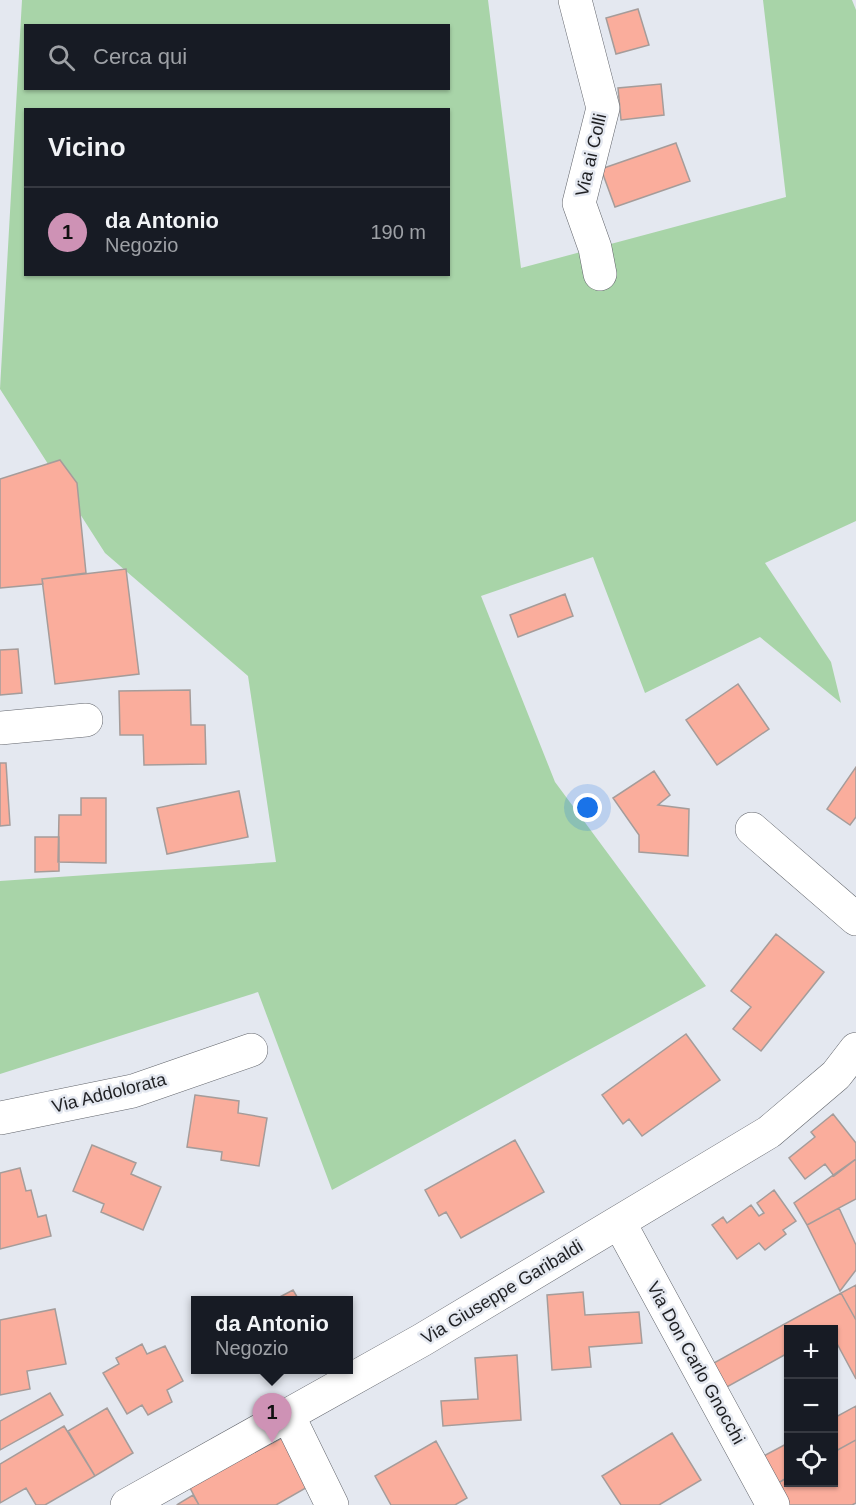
<!DOCTYPE html>
<html lang="it">
<meta charset="utf-8">
<style>
:root{--surface:#171b24;--page:#20242c;--text:#f1f3f6;--muted:#9ea1a6;--line:#363941;--accent:#ce92b5}
body{margin:0;font-family:Arial,sans-serif;background:var(--page);color:var(--text)}
.controls{position:absolute;right:18px;bottom:18px;display:grid;overflow:hidden;border-radius:0px;box-shadow:0 2px 4px #0004}
.controls button{width:54px;height:54px;display:grid;place-items:center;padding:0;border:0;border-bottom:2px solid var(--line);background:var(--surface);color:var(--text);font:30px sans-serif}
.you{position:absolute;left:588px;top:808px;width:21px;height:21px;margin:-15px;border:4px solid #fff;border-radius:50%;background:#1a73e8;box-shadow:0 0 0 9px #1a73e833}
.badge{display:grid;place-items:center;width:39px;height:39px;border-radius:50%;background:var(--accent);color:#111;font-size:20px;font-weight:700}
.pin{position:absolute;translate:-50% -50px;filter:drop-shadow(0 2px 3px #0008)}
.pin::after{content:'';position:absolute;top:32px;width:21px;height:18px;background:inherit;clip-path:polygon(0 0,100% 0,50% 100%)}
.popup{position:absolute;left:191px;top:1296px;width:162px;height:78px;box-sizing:border-box;display:grid;place-content:center;border-radius:0px;background:var(--surface);filter:drop-shadow(0 2px 4px #0005);font-size:20px;white-space:nowrap;color:var(--muted)}
.popup b{font-size:22px;color:var(--text)}
.popup::after{content:'';position:absolute;left:50%;top:100%;margin-left:-12px;border:12px solid transparent;border-top-color:var(--surface)}
.list{margin:0;padding:0;list-style:none}
h2{display:flex;justify-content:space-between;align-items:center;height:78px;margin:0;padding:0 24px;font-size:26px}
h2 small{font-size:20px;font-weight:400;color:var(--muted)}
.list li{display:grid;grid-template-columns:39px 1fr auto;gap:18px;align-items:center;box-sizing:border-box;height:90px;padding:0 24px;border-top:2px solid var(--line)}
.list b{display:block;font-size:22px;white-space:nowrap}
.list p{margin:0;font-size:20px;white-space:nowrap;color:var(--muted)}
.list em{font-size:20px;font-style:normal;color:var(--muted)}
.icon{flex:none;width:33px;height:33px;fill:none;stroke:currentColor;stroke-width:2;stroke-linecap:round;stroke-linejoin:round}
.map{position:relative;flex:none;width:856px;height:1505px;overflow:hidden}
.search{position:absolute;background:var(--surface);box-shadow:0 2px 4px #0004;left:24px;top:24px;width:426px;height:66px;display:flex;align-items:center;gap:15px;box-sizing:border-box;padding:0 21px;border-radius:0px;color:var(--muted);font-size:22px}
.panel{position:absolute;background:var(--surface);box-shadow:0 2px 4px #0004;left:24px;top:108px;width:426px;height:168px;border-radius:0px}
.map>svg:first-child{display:block}
.green{fill:#a8d4a8;fill-rule:evenodd}
.building{fill:#faad9c;stroke:#a59c9a;stroke-width:1.5}
.lines{fill:none;stroke-linecap:round;stroke-linejoin:round}
.minor-casing{stroke:#62656c;stroke-width:34}
.minor{stroke:#fff;stroke-width:33}
.labels{text-anchor:middle;dominant-baseline:central;stroke-width:5;stroke-linejoin:round;paint-order:stroke}
.street-label{font-size:18px;fill:#1f2023;stroke:#e4e8f0}
</style>
<div class="map">
<svg width="856" height="1505" viewBox="0 0 856 1505">
<rect width="100%" height="100%" fill="#e4e8f0"/>
<path class="green" d="M22,0H488L521,268L786,197L763,0H852L856,10V521L765,563L831,662L841,703L760,637L645,693L593,557L481,596L555,782L706,986L332,1190L258,992L0,1074V881L276,862L248,676L105,553L0,389ZM26,26H448V88H26ZM26,110H448V274H26Z"/>
<path class="building" d="M638,9L649,45L616,54L606,18Z
M661,84L664,115L621,120L618,88Z
M676,143L690,181L615,207L601,169Z
M60,460L77,483L86,573L42,579L43,584L0,588V479Z
M126,569L139,674L55,684L42,579Z
M565,594L573,616L518,637L510,615Z
M18,649L22,693L0,695V650Z
M738,684L769,729L717,765L686,720Z
M190,690L191,725H205L206,764L144,765L143,735H120L119,691Z
M0,763H6L10,825L0,826Z
M856,767V817L850,825L827,809Z
M654,771L670,795L658,805L689,809L688,856L639,852V835L613,798Z
M239,791L248,837L167,854L157,808Z
M81,798H106V863L58,862L59,815H81Z
M35,837H59V871L35,872Z
M776,934L824,972L761,1051L733,1029L751,1007L731,991Z
M686,1034L720,1080L642,1136L629,1119L623,1124L602,1095Z
M195,1095L239,1101L238,1113L267,1118L259,1166L221,1160L222,1152L187,1147Z
M833,1114L856,1143V1159L834,1176L825,1164L805,1179L789,1158L815,1137L811,1132Z
M515,1140L544,1192L461,1238L446,1212L439,1216L425,1190Z
M92,1145L136,1163L131,1174L161,1187L143,1230L101,1212L104,1204L73,1191Z
M856,1159V1199L807,1225L794,1203Z
M20,1168L26,1191L31,1190L38,1217L46,1215L51,1236L0,1249V1173Z
M774,1190L796,1221L783,1230L786,1234L765,1250L759,1243L737,1259L712,1225L723,1217L727,1223L751,1205L759,1216L764,1213L757,1203Z
M839,1208L856,1245V1270L840,1291L807,1225Z
M856,1285V1320L841,1293Z
M293,1290L299,1300H274Z
M583,1292L585,1315L639,1312L642,1343L589,1347L591,1367L552,1370L547,1295Z
M841,1293L856,1320V1379L834,1338V1330H788V1353L725,1388L712,1364Z
M55,1309L66,1364L27,1371L30,1389L0,1395V1320Z
M142,1344L147,1354L165,1346L183,1381L167,1390L172,1402L148,1415L142,1405L127,1414L103,1373L119,1364L116,1358Z
M517,1355L521,1420L443,1426L441,1401L478,1399L475,1358Z
M50,1393L63,1415L0,1450V1421Z
M856,1406V1440L834,1452V1418Z
M107,1408L133,1453L95,1476L68,1431Z
M64,1426L95,1476L45,1505H36L26,1488L0,1503V1464Z
M672,1433L701,1480L659,1505H621L602,1476Z
M284,1437L311,1485L276,1505H199L189,1486Z
M856,1440V1503L852,1505H786L775,1485L788,1477V1482H834V1452Z
M436,1441L467,1498L455,1505H391L375,1476Z
M788,1443V1477L775,1485L760,1458Z
M193,1495L199,1505H177L178,1504Z"/>
<g class="lines">
<defs>
<path id="minor" d="M575,0L603,108L579,203L595,248L600,274
M0,728L86,720
M752,829L856,919
M0,1118L133,1091L251,1050
M619,1222L773,1505
M288,1415L332,1505
M127,1505L422,1340L769,1132L836,1075L856,1049"/>
</defs>
<use href="#minor" class="minor-casing"/>
<use href="#minor" class="minor"/>
</g>
<g class="labels">
<g class="street-label">
<text transform="translate(591 155) rotate(-77)">Via ai Colli</text>
<text transform="translate(109 1093) rotate(-14)">Via Addolorata</text>
<text transform="translate(502 1292) rotate(-31)">Via Giuseppe Garibaldi</text>
<text transform="translate(696 1363) rotate(61)">Via Don Carlo Gnocchi</text>
</g>
</g>
</svg>
<div class="controls">
<button>+</button>
<button>−</button>
<button><svg class="icon" aria-label="locate" viewBox="0 0 24 24"><circle cx="12" cy="12" r="6"/><path d="M12 2v4M12 18v4M2 12h4M18 12h4"/></svg></button>
</div>
<div class="you"></div>
<div class="pin badge" style="left:272px;top:1443px">1</div>
<div class="popup"><b>da Antonio</b>Negozio</div>
<div class="search"><svg class="icon" aria-label="search" viewBox="0 0 24 24"><circle cx="10" cy="10" r="6"/><path d="M15 15l6 6"/></svg>Cerca qui</div>
<section class="panel">
<h2>Vicino<small></small></h2>
<ul class="list">
<li><span class="badge">1</span><div><b>da Antonio</b><p>Negozio</p></div><em>190 m</em></li>
</ul>
</section>
</div>
